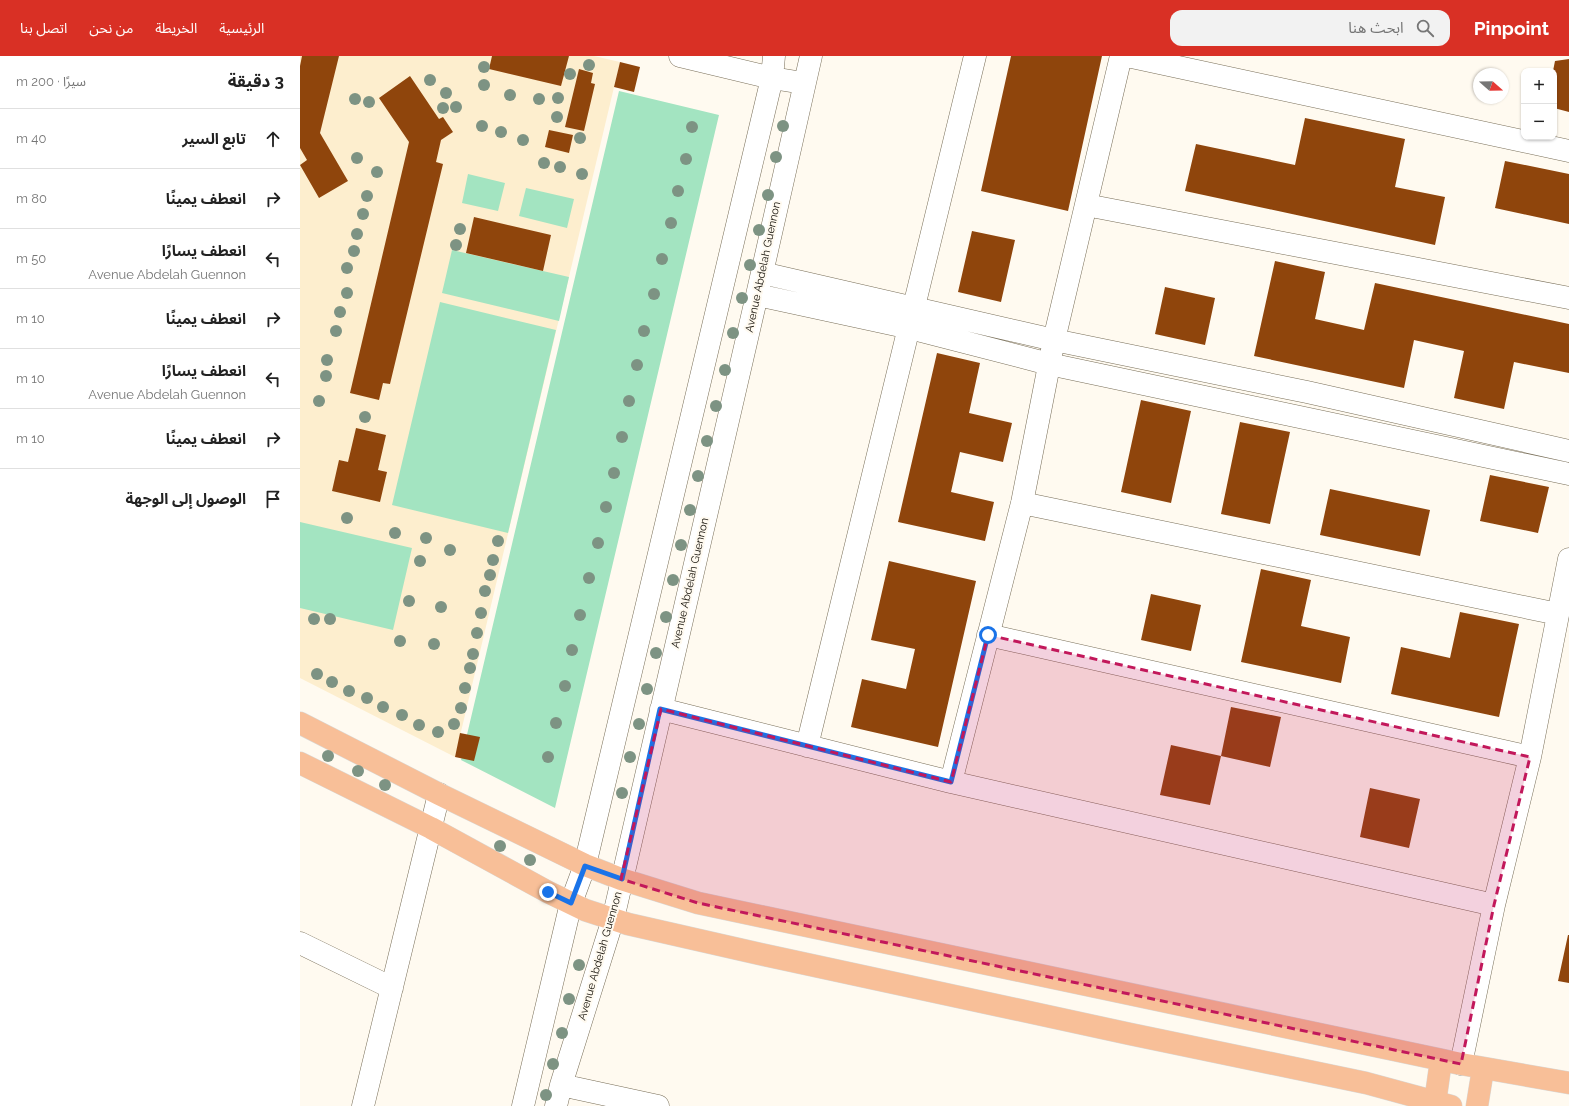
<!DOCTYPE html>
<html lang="ar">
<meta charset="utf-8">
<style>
:root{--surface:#fff;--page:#f2f2f2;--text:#222;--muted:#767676;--line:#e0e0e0;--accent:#d93025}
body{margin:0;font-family:Raleway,"Noto Sans Arabic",sans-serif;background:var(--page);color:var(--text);direction:rtl}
.controls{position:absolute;right:12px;top:12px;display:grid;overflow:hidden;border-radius:8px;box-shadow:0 1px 3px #0004}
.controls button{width:36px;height:36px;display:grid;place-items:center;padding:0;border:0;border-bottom:1px solid var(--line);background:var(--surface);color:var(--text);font:20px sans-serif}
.compass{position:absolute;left:1173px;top:12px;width:36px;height:36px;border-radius:50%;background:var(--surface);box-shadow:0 1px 3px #0004;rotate:110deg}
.stop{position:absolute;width:12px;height:12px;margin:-9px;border:3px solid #1a73e8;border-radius:50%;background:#fff}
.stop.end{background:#1a73e8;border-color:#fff;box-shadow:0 1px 4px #0008}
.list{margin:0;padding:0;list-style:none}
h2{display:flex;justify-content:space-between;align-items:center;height:52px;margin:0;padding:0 16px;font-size:17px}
h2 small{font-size:13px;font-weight:400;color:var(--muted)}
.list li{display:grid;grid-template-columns:26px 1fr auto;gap:12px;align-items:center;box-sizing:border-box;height:60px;padding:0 16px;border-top:1px solid var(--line)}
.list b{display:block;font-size:15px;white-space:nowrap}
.list p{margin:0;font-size:13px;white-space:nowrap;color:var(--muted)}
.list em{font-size:13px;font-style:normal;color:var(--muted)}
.icon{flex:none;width:22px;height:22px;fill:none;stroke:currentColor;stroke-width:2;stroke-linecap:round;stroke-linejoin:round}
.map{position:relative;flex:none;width:1269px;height:1050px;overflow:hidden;direction:ltr}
header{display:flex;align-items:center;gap:24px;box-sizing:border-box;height:56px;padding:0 20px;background:var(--accent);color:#fff}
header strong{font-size:19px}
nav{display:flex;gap:22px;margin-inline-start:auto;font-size:14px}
.search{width:280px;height:36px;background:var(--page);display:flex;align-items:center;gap:10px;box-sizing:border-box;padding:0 14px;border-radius:12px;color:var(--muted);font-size:15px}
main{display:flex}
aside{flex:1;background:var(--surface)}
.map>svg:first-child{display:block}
.built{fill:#fdeece}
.green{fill:#a3e4c1}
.building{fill:#8f450c}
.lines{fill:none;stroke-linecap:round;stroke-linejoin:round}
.minor-casing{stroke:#796f59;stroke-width:23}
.major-casing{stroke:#d9d9d7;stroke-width:23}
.minor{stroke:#fff;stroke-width:22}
.major{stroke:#f8bf98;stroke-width:22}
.tree{fill:#7d9383}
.route{stroke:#1a73e8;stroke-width:5}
.marked{fill:#c2185b;fill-opacity:0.2;stroke:#c2185b;stroke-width:3;stroke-dasharray:8 5;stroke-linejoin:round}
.labels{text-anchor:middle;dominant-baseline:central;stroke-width:4;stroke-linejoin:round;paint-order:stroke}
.street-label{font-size:11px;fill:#130f07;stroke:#fffaf0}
</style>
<header>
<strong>Pinpoint</strong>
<div class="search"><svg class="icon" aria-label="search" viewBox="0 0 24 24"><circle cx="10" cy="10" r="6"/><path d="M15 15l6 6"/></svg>ابحث هنا</div>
<nav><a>الرئيسية</a><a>الخريطة</a><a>من نحن</a><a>اتصل بنا</a></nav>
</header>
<main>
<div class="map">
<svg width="1269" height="1050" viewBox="0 0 1269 1050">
<rect width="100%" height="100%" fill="#fffaf0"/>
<path class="built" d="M0,0H294L320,6L155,701L0,622Z"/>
<path class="green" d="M319,35L419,59L255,752L161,704Z
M168,118L205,127L198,155L162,147Z
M226,132L274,143L267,172L219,160Z
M152,194L269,221L259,265L142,237Z
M140,246L256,274L208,477L92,449Z
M0,466L112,492L93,574L0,552Z"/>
<path class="building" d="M2,0H39L20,77L48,125L19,142L0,109L7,104L0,92V10Z
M192,0H269L261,30L189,13Z
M711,0H802L768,155L681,135Z
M1269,3V56L1254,52V15H1253L1255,5Z
M320,6L340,11L334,36L314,31Z
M279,13L293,17L291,27L295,28L284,75L265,71Z
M110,20L139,63L143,61L153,76L141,84L136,106L143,108L90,328L83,327L79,344L50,337L109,86L79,42Z
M1005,62L1105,83L1095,131L1145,141L1135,189L885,135L896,88L995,109Z
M249,74L273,79L269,97L245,91Z
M1205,105L1269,118V168L1195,152Z
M174,161L251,179L243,215L166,197Z
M672,175L715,184L701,246L658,236Z
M975,205L1025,216L1015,263L1064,274L1075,227L1269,268V317L1214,306L1204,353L1154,342L1164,295L1114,284L1104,332L954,300Z
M865,231L915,242L905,289L855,278Z
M637,297L680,307L669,357L712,367L703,406L660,396L651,436L694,446L685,485L598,466Z
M841,344L891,355L871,447L821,436Z
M940,366L990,376L970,468L921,458Z
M56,372L86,379L78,414L87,416L80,446L32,435L39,404L48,406Z
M1190,419L1249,431L1238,477L1180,465Z
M1030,433L1130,454L1120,500L1020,479Z
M589,505L676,525L638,691L551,671L562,623L606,633L615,593L571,584Z
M961,513L1011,524L1001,570L1050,581L1041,627L941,606Z
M851,538L901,549L891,595L841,584Z
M1160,556L1219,568L1199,661L1091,638L1101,591L1150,602Z
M931,651L981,661L970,711L921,700Z
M160,677L180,681L174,705L155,701Z
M871,689L921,700L910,749L860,739Z
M1070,732L1120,743L1109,792L1060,781Z
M1268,879H1269V927L1258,925Z"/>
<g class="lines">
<defs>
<path id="minor" d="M380,0L472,22L503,27
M827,0L1269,95
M786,149L1269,242
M462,217L754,284L1007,336L1269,395
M457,239L610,272L749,308L1269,418
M722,447L1258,558
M688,579L1230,701
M361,653L651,726L1194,849
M507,690L675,0
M651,726L722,447L754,284L821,0
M0,887L92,932
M1161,1008L1194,849L1230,701L1269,503
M261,1029L358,1050
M63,1050L139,738
M223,1050L271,847L285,809L472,22L474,0
M256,1050L261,1029L313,863L457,239L511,0"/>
<path id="major" d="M0,667L139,738L285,809L321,823L398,847L1161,1008L1269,1027
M0,707L131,772L248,836L285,854L328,868L460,898L830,978L1066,1027L1151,1050
M1135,1047L1141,1004
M1177,1050L1183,1013"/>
</defs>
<use href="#minor" class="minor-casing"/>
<use href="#major" class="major-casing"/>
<use href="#minor" class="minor"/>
<use href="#major" class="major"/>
</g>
<g class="tree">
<circle cx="289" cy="9" r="6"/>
<circle cx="184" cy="11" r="6"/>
<circle cx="270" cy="18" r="6"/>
<circle cx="130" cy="24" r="6"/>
<circle cx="184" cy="29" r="6"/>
<circle cx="146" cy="37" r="6"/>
<circle cx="210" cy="39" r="6"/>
<circle cx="258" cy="42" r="6"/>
<circle cx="55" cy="43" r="6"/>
<circle cx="239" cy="43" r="6"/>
<circle cx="69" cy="46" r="6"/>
<circle cx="156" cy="51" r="6"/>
<circle cx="143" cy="52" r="6"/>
<circle cx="257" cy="61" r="6"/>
<circle cx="182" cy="70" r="6"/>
<circle cx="483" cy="70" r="6"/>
<circle cx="392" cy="71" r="6"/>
<circle cx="201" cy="76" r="6"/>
<circle cx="280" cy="82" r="6"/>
<circle cx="223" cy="84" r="6"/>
<circle cx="476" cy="101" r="6"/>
<circle cx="57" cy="102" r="6"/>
<circle cx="386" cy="103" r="6"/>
<circle cx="244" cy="107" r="6"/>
<circle cx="260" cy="111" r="6"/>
<circle cx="77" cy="116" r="6"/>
<circle cx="282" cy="118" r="6"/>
<circle cx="378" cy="135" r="6"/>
<circle cx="468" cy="139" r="6"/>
<circle cx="67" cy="140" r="6"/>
<circle cx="63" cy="158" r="6"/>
<circle cx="371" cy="167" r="6"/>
<circle cx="160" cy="173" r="6"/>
<circle cx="459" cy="174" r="6"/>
<circle cx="57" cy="178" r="6"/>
<circle cx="156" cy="189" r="6"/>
<circle cx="54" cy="195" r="6"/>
<circle cx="362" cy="203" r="6"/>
<circle cx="450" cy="209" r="6"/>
<circle cx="47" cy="212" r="6"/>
<circle cx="47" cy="237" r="6"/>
<circle cx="354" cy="238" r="6"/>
<circle cx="442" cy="242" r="6"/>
<circle cx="40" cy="256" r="6"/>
<circle cx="36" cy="275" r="6"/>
<circle cx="344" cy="275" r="6"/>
<circle cx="433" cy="277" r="6"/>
<circle cx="27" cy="304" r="6"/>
<circle cx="337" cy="309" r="6"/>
<circle cx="425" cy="314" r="6"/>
<circle cx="26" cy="320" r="6"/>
<circle cx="19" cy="345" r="6"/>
<circle cx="329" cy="345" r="6"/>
<circle cx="416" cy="350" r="6"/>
<circle cx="65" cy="361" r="6"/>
<circle cx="322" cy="381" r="6"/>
<circle cx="407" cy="385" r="6"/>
<circle cx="314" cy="417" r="6"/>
<circle cx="398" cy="420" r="6"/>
<circle cx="306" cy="451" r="6"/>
<circle cx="390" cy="454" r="6"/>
<circle cx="47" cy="462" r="6"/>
<circle cx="95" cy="477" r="6"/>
<circle cx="126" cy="482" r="6"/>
<circle cx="198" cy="485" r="6"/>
<circle cx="298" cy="487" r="6"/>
<circle cx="381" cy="489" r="6"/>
<circle cx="150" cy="494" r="6"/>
<circle cx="193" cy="504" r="6"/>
<circle cx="120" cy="505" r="6"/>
<circle cx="190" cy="519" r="6"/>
<circle cx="289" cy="522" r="6"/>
<circle cx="373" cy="524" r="6"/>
<circle cx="185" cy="535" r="6"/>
<circle cx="109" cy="545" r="6"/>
<circle cx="141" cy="551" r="6"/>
<circle cx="181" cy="557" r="6"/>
<circle cx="280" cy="559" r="6"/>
<circle cx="366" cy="561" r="6"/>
<circle cx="14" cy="563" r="6"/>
<circle cx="30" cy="563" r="6"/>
<circle cx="177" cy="577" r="6"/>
<circle cx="100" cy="585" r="6"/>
<circle cx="134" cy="588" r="6"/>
<circle cx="272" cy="594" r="6"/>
<circle cx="356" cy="597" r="6"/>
<circle cx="173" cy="598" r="6"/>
<circle cx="170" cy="612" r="6"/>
<circle cx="17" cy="618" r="6"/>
<circle cx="32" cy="626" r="6"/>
<circle cx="265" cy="630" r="6"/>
<circle cx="165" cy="632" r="6"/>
<circle cx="347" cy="633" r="6"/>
<circle cx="49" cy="635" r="6"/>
<circle cx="67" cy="642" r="6"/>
<circle cx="83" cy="651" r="6"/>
<circle cx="161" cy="652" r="6"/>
<circle cx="102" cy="659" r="6"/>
<circle cx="256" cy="667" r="6"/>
<circle cx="154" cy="668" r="6"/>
<circle cx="339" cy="668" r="6"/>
<circle cx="119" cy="669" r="6"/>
<circle cx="138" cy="676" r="6"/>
<circle cx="28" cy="700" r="6"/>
<circle cx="248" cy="701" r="6"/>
<circle cx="330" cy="701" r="6"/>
<circle cx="58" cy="715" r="6"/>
<circle cx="85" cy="729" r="6"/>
<circle cx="322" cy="737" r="6"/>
<circle cx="200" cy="790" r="6"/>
<circle cx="230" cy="804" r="6"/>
<circle cx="279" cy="909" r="6"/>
<circle cx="269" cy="943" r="6"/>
<circle cx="262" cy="977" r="6"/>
<circle cx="253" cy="1008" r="6"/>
<circle cx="246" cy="1039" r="6"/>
</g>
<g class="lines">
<path class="route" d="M248,836L271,847L285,810L322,823L360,653L651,726L688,579"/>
</g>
<path class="marked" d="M688,579L1230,701L1194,849L1161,1008L398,847L321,823L361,653L651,726Z"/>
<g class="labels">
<g class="street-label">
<text transform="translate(463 211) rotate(-78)">Avenue Abdelah Guennon</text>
<text transform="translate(390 527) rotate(-77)">Avenue Abdelah Guennon</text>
<text transform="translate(300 900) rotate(-74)">Avenue Abdelah Guennon</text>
</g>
</g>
</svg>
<div class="controls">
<button>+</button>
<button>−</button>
</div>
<svg class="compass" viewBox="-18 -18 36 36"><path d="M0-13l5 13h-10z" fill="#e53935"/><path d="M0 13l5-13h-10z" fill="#767676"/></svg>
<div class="stop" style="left:688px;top:579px"></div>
<div class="stop end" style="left:248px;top:836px"></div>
</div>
<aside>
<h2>3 دقيقة<small>سيرًا · 200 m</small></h2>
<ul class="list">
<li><svg class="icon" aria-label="ahead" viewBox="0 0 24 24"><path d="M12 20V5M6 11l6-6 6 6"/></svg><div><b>تابع السير</b></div><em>40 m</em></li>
<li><svg class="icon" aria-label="right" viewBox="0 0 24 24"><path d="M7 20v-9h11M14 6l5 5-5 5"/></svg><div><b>انعطف يمينًا</b></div><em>80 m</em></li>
<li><svg class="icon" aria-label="left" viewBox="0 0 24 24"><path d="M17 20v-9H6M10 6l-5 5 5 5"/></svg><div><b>انعطف يسارًا</b><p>Avenue Abdelah Guennon</p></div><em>50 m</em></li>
<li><svg class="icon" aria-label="right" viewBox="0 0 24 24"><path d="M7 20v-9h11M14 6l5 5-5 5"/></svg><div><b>انعطف يمينًا</b></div><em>10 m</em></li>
<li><svg class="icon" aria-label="left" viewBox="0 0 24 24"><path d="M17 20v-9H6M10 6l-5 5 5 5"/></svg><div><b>انعطف يسارًا</b><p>Avenue Abdelah Guennon</p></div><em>10 m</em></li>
<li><svg class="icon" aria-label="right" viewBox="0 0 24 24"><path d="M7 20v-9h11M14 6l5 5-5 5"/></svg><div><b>انعطف يمينًا</b></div><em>10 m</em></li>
<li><svg class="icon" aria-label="arrive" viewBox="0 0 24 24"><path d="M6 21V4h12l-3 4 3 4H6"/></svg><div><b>الوصول إلى الوجهة</b></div></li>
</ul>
</aside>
</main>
